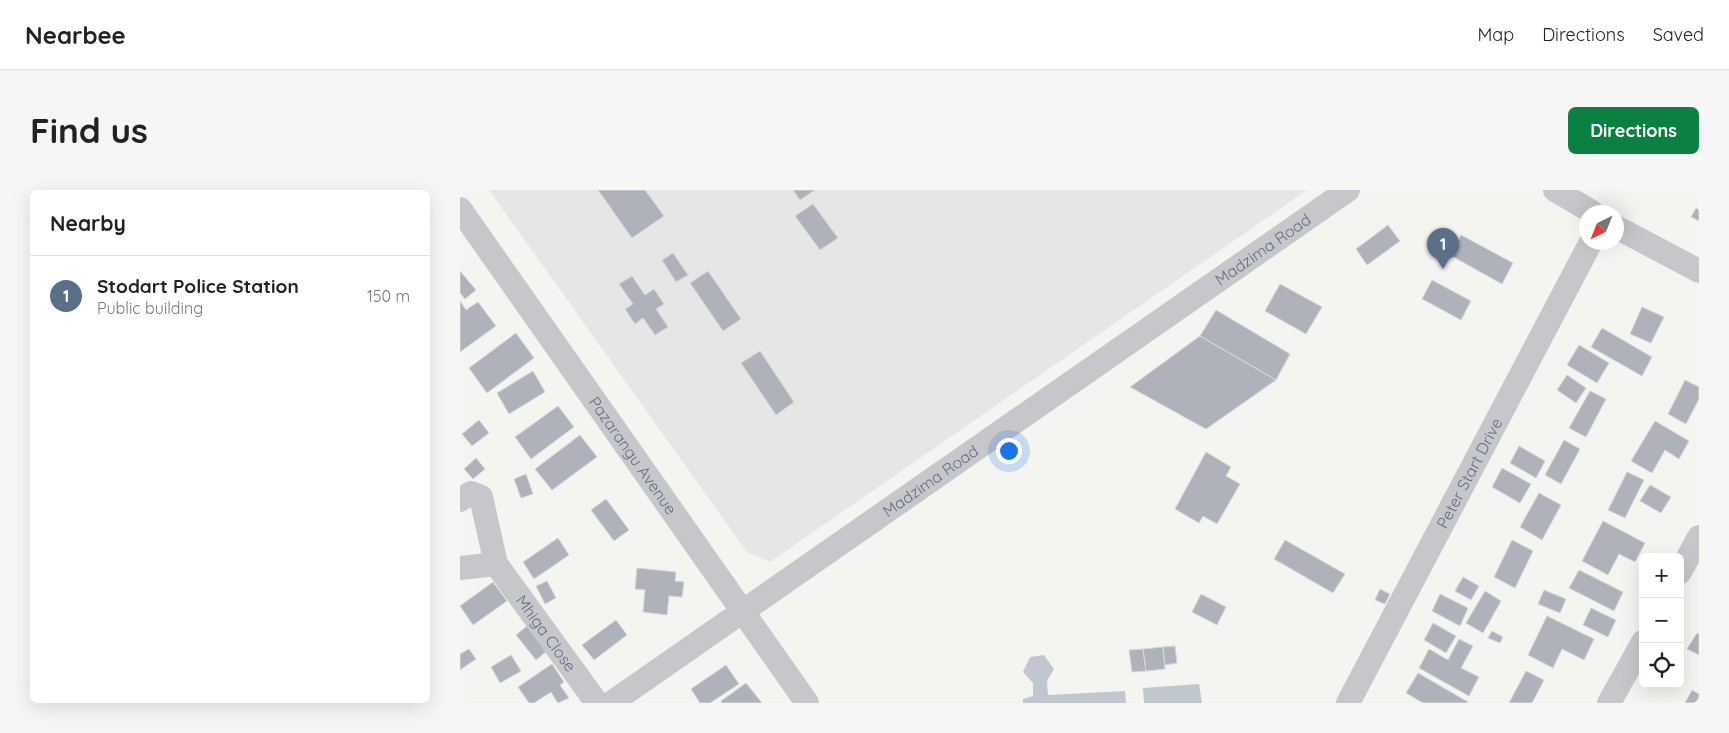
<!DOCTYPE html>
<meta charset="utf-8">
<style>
:root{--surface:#fff;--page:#f6f6f6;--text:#222;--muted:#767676;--line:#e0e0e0;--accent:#0b8043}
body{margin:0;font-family:Quicksand,sans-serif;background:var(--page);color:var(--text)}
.controls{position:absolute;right:15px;bottom:15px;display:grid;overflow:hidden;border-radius:8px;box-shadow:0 5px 20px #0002}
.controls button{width:45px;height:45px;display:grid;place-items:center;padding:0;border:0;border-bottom:1px solid var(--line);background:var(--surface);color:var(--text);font:25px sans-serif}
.compass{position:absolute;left:1119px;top:15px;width:45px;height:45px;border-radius:50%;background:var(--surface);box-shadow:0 5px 20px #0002;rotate:223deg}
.you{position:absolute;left:548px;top:260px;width:18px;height:18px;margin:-12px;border:4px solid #fff;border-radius:50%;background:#1a73e8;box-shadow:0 0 0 8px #1a73e833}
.badge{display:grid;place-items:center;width:32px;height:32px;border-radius:50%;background:var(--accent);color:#fff;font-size:16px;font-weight:700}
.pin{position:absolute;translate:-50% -41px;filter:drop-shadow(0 1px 2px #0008)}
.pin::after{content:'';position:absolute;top:26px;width:18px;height:15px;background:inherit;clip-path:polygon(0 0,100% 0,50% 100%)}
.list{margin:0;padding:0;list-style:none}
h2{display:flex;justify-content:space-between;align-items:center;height:65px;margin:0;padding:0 20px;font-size:21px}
h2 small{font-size:16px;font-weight:400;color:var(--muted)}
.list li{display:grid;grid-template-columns:32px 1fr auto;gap:15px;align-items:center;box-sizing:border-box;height:80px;padding:0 20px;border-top:1px solid var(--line)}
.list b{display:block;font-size:19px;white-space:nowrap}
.list p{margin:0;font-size:16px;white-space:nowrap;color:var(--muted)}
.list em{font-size:16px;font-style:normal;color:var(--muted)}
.icon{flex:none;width:28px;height:28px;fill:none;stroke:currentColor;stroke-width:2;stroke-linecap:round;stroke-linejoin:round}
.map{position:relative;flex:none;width:1239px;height:513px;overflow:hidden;border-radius:8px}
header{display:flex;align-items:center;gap:30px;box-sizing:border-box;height:70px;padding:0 25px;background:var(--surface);border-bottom:1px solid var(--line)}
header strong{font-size:24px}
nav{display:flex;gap:28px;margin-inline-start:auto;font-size:18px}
.intro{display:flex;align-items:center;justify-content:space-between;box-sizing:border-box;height:120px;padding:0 30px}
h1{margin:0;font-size:35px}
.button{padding:12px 22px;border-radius:8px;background:var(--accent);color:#fff;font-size:18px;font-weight:700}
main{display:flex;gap:30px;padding:0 30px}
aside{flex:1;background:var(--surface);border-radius:8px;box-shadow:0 5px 20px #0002}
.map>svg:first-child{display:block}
.built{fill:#e5e6e5}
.water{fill:#c0c7ce}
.building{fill:#aeb2ba;stroke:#d6d6d4}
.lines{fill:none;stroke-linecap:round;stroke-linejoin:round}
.minor{stroke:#c5c7cb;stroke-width:24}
.labels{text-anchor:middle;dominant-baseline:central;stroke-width:5;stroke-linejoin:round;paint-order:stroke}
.street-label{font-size:16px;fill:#646e83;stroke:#fff}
</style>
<header>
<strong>Nearbee</strong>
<nav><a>Map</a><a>Directions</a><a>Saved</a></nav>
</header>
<div class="intro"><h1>Find us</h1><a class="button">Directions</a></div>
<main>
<aside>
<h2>Nearby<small></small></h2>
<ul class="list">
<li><span class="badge" style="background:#5c6f8a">1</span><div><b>Stodart Police Station</b><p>Public building</p></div><em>150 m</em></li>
</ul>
</aside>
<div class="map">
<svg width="1239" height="513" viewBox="0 0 1239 513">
<rect width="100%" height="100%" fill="#f4f5f1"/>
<path class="built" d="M29,0H847L310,372L287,362Z"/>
<path class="water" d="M584,465L594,479L587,491L588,505L665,501L666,513H563V509L573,506V493L563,482L570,467Z
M739,494L742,513H684L683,498Z"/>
<path class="building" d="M138,0H185L204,26L172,48Z
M333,0H355L340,10Z
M353,14L378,48L360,60L335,26Z
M1236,18L1239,20V31L1231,27Z
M928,35L940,51L907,75L896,59Z
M1001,45L1053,73L1042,94L990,65Z
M213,63L228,85L216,92L202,70Z
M0,81L16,100L5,109L0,103Z
M248,81L281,129L263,141L230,93Z
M172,86L185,105L194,99L204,114L196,119L208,137L195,145L183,128L175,134L165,119L173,114L159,94Z
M972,90L1011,111L1001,130L962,109Z
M820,94L862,117L846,144L805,121Z
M0,111L6,120L18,112L36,136L0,162Z
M1182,117L1204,127L1191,153L1170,144Z
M756,120L830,164L816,190L740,146Z
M1142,138L1192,167L1182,186L1131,157Z
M56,143L74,168L27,203L9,178Z
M740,146L816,190L746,239L670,197Z
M1119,155L1149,173L1137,193L1107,175Z
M300,161L334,212L316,225L281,173Z
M73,181L85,202L49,224L37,203Z
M1107,185L1126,198L1116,213L1097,200Z
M1225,190L1239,197V209L1226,234L1208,224Z
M1130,201L1146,209L1126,247L1109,238Z
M98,216L114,237L71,269L55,247Z
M19,230L29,243L12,256L2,244Z
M1195,231L1229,251L1219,269L1205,260L1192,283L1171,271Z
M120,245L137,267L92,300L75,279Z
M1104,250L1120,259L1101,294L1085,285Z
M1059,256L1085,271L1076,288L1050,273Z
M746,262L771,277L766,286L780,294L757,334L743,326L739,333L715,319Z
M16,268L25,279L13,289L4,279Z
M1042,278L1071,294L1060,313L1032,297Z
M1167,282L1184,290L1165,328L1148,320Z
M66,284L73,304L61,308L54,289Z
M1190,295L1211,307L1201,323L1180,311Z
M1079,303L1101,315L1082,350L1060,337Z
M146,309L169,340L154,351L131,320Z
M1143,331L1185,353L1175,372L1159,364L1148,385L1122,371Z
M98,348L109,365L74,389L63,372Z
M825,350L885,384L873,403L814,369Z
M1052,350L1073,361L1055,398L1034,387Z
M177,378L216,382L215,391L224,392L222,407L209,406L207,425L183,422L185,400L175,399Z
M1119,380L1163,402L1154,421L1109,398Z
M1003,387L1019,396L1011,410L995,401Z
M87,391L96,408L85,414L76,396Z
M33,392L47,411L13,435L0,416Z
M920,399L930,404L925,414L915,410Z
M1084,400L1106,409L1100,423L1078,414Z
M1025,401L1041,411L1023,443L1006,433Z
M741,404L766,417L757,435L732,422Z
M980,404L1008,418L1000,436L972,421Z
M1131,418L1156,430L1148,447L1123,435Z
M1087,426L1134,449L1124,470L1102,459L1093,478L1068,465Z
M156,430L167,445L134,470L122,455Z
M973,433L996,446L986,463L964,450Z
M67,436L87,461L76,470L56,445Z
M1032,441L1043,447L1040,453L1028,448Z
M1237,443L1239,444V465L1227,459Z
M999,449L1013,456L1001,478L1019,487L1009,506L959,478L969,459L988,470Z
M715,456L717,473L705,475L703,457Z
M703,457L705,479L686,481L683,459Z
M9,459L16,469L0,480V464Z
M683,459L686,481L672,482L669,460Z
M51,465L61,481L40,493L31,477Z
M92,474L104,492L100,495L109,508L98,513L91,502L74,513H69L58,497Z
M266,475L279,494L250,513H240L231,499Z
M1066,481L1084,490L1072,513H1049Z
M958,483L1008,512L1007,513H963L946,503Z
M286,493L302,513H262L261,511Z
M1232,500L1239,504V513H1225Z"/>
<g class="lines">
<g class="minor">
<path d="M1095,0L1132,22"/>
<path id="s1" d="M0,19L347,513"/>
<path d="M1156,37L1239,81"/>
<path id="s2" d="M0,310L11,303L21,307L36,374L137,513"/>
<path d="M0,378L36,374"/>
<path d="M1220,382L1239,347"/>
<path id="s3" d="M151,513L888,0"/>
<path id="s4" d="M888,513L1131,52"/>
<path d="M1149,513L1183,452"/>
</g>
</g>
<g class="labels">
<g class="street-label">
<text stroke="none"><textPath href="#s3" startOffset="794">Madzima Road</textPath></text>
<text stroke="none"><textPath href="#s1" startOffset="301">Pazarangu Avenue</textPath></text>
<text stroke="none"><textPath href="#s4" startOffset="260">Peter Start Drive</textPath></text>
<text stroke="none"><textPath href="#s3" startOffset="389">Madzima Road</textPath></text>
<text stroke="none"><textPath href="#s2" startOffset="178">Mhiga Close</textPath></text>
</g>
</g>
</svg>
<div class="controls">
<button>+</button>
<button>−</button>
<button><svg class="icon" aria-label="locate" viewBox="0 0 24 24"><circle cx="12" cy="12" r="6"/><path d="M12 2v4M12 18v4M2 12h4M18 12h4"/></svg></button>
</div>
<svg class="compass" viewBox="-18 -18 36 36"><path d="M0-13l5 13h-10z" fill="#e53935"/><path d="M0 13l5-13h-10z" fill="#767676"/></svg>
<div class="you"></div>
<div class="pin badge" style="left:983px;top:79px;background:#5c6f8a">1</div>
</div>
</main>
